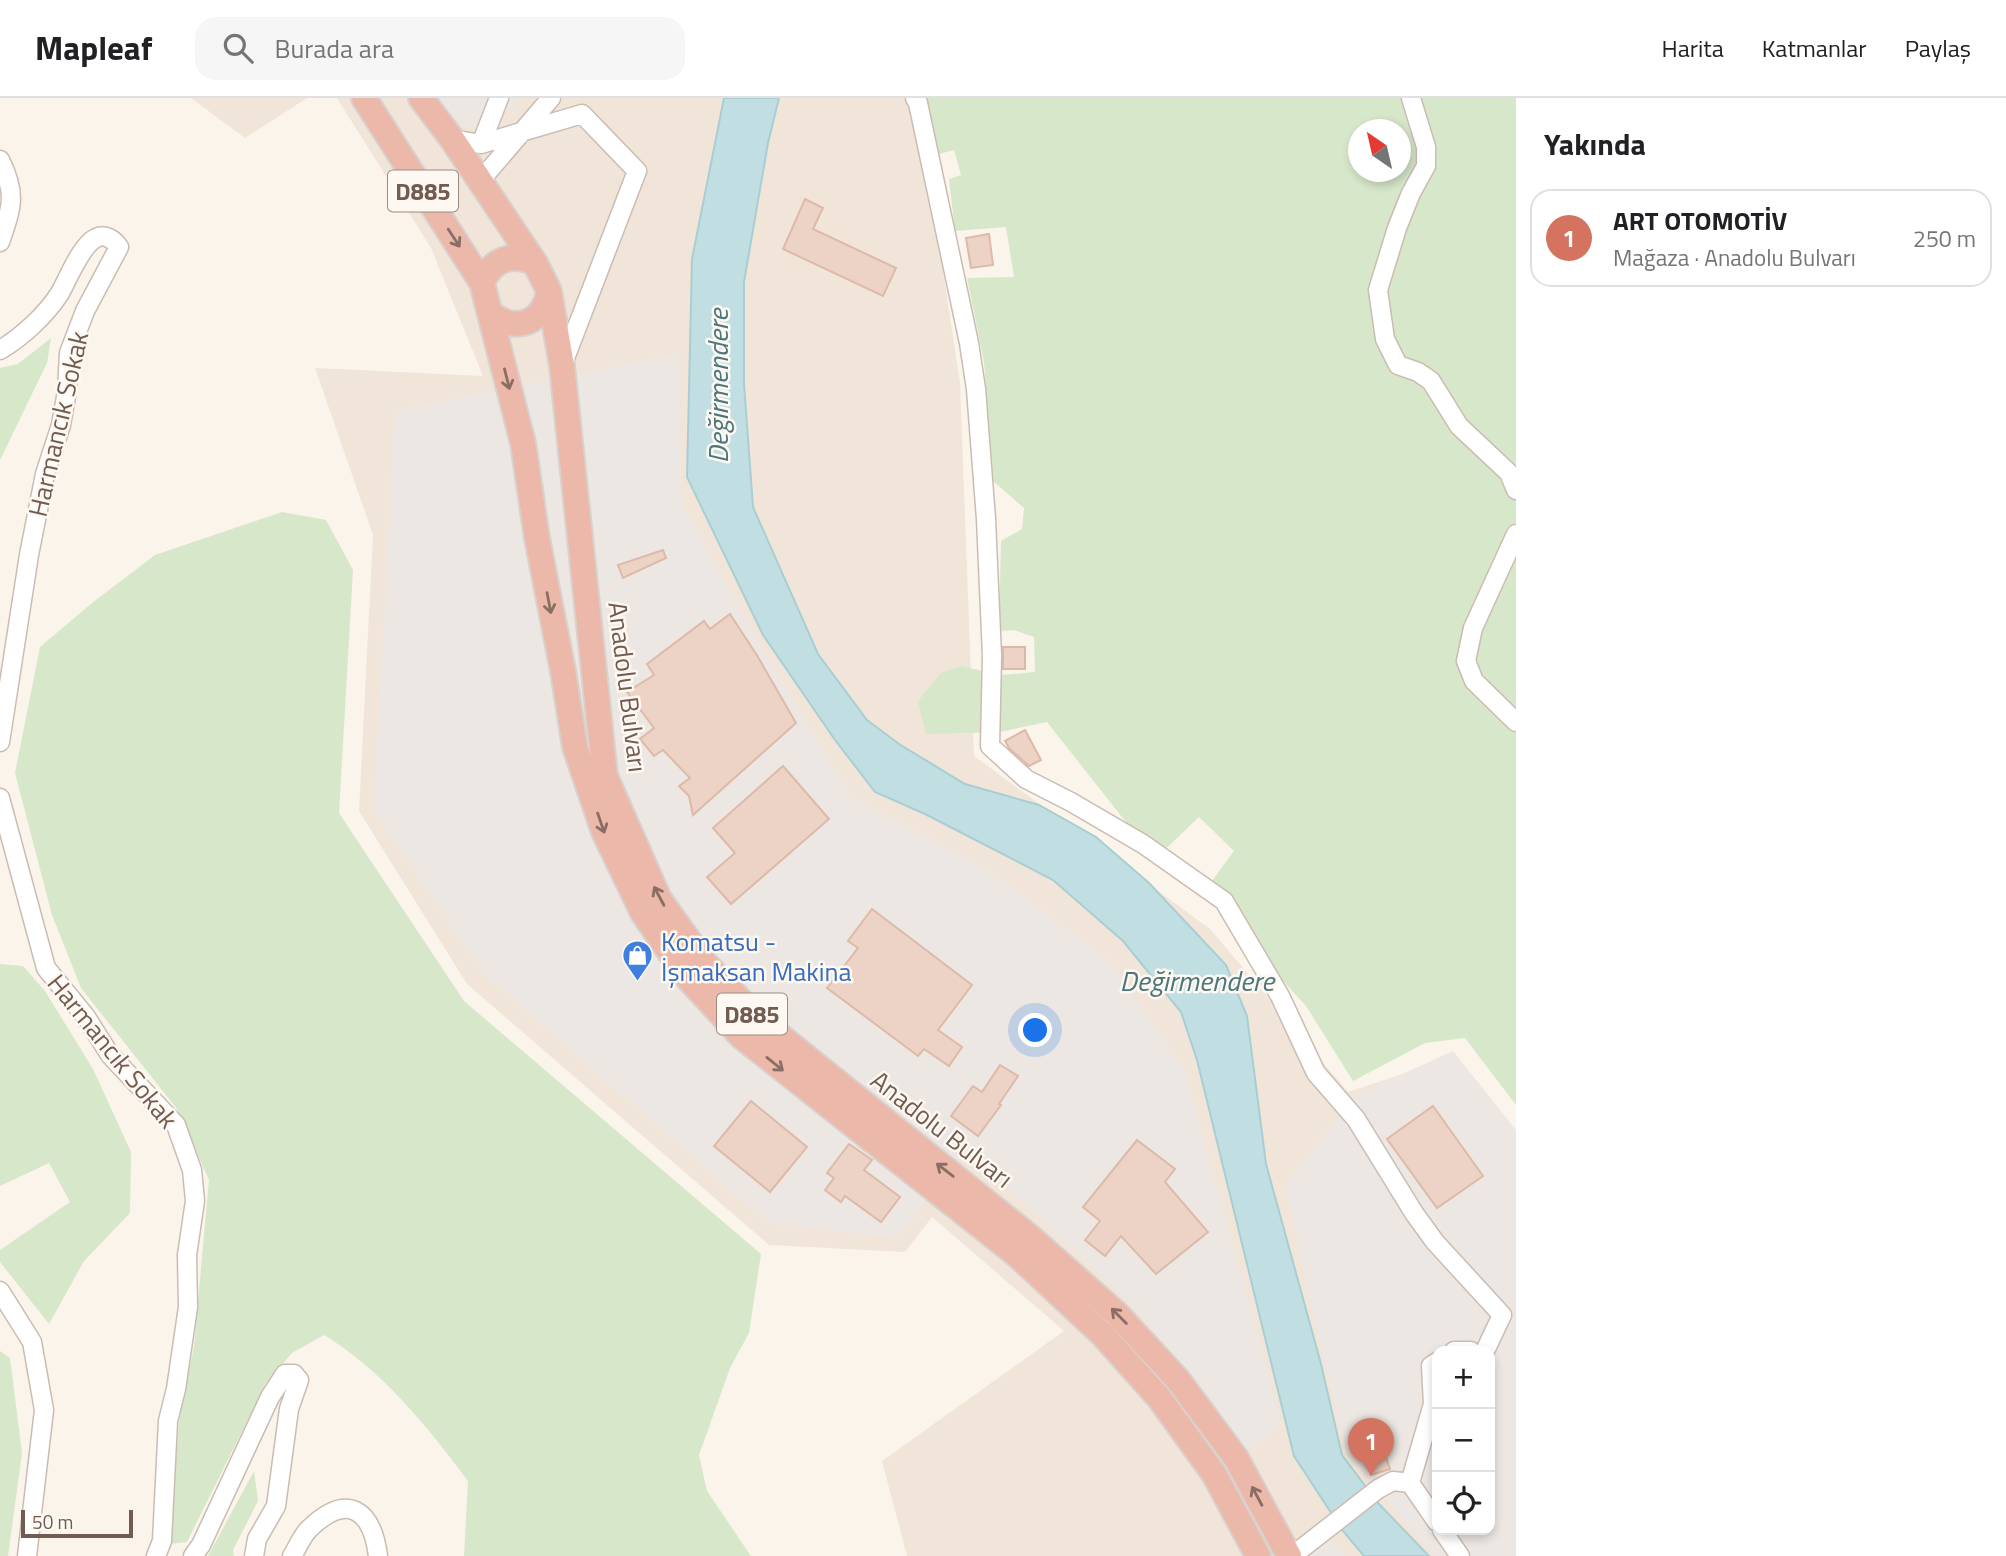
<!DOCTYPE html>
<html lang="tr">
<meta charset="utf-8">
<style>
:root{--surface:#fff;--page:#f6f6f6;--text:#202124;--muted:#757577;--line:#e0e0e0;--accent:#d47460}
body{margin:0;font-family:"Titillium Web",sans-serif;background:var(--page);color:var(--text)}
.controls{position:absolute;right:21px;bottom:21px;display:grid;overflow:hidden;border-radius:14px;box-shadow:0 4px 10px #0003}
.controls button{width:63px;height:63px;display:grid;place-items:center;padding:0;border:0;border-bottom:2px solid var(--line);background:var(--surface);color:var(--text);font:35px sans-serif}
.compass{position:absolute;left:1348px;top:21px;width:63px;height:63px;border-radius:50%;background:var(--surface);box-shadow:0 4px 10px #0003;rotate:326deg}
.scale{position:absolute;left:21px;bottom:18px;width:112px;box-sizing:border-box;padding-left:7px;border:4px solid #725b51;border-top:0;font-size:19px;line-height:24px;white-space:nowrap;color:#725b51;-webkit-text-stroke:5px #fdf8f1;paint-order:stroke}
.you{position:absolute;left:1036px;top:933px;width:24px;height:24px;margin:-18px;border:5px solid #fff;border-radius:50%;background:#1a73e8;box-shadow:0 0 0 10px #1a73e833}
.badge{display:grid;place-items:center;width:46px;height:46px;border-radius:50%;background:var(--accent);color:#fff;font-size:23px;font-weight:700}
.pin{position:absolute;translate:-50% -58px;filter:drop-shadow(0 2px 4px #0008)}
.pin::after{content:'';position:absolute;top:37px;width:24px;height:21px;background:inherit;clip-path:polygon(0 0,100% 0,50% 100%)}
.list{margin:0;padding:0;list-style:none}
h2{display:flex;justify-content:space-between;align-items:center;height:91px;margin:0;padding:0 28px;font-size:30px}
h2 small{font-size:23px;font-weight:400;color:var(--muted)}
.list li{display:grid;grid-template-columns:46px 1fr auto;gap:21px;align-items:center;box-sizing:border-box;height:98px;margin:0 14px 14px;padding:0 14px;border:2px solid var(--line);border-radius:21px}
.list b{display:block;font-size:26px;white-space:nowrap}
.list p{margin:0;font-size:23px;white-space:nowrap;color:var(--muted)}
.list em{font-size:23px;font-style:normal;color:var(--muted)}
.icon{flex:none;width:38px;height:38px;fill:none;stroke:currentColor;stroke-width:2;stroke-linecap:round;stroke-linejoin:round}
.map{position:relative;flex:none;width:1516px;height:1458px;overflow:hidden}
header{display:flex;align-items:center;gap:42px;box-sizing:border-box;height:98px;padding:0 35px;background:var(--surface);border-bottom:2px solid var(--line)}
header strong{font-size:33px}
nav{display:flex;gap:38px;margin-inline-start:auto;font-size:24px}
.search{width:490px;height:63px;background:var(--page);display:flex;align-items:center;gap:18px;box-sizing:border-box;padding:0 24px;border-radius:21px;color:var(--muted);font-size:26px}
main{display:flex}
aside{flex:1;background:var(--surface)}
.map>svg:first-child{display:block}
.residential{fill:#f1e5da;fill-rule:evenodd}
.industrial{fill:#ece7e3;fill-rule:evenodd}
.green{fill:#d7e7ca;fill-rule:evenodd}
.water{fill:#c1dfe2;stroke:#a9ced2;stroke-width:2}
.building{fill:#ecd3c6;stroke:#ddbaa8;stroke-width:2}
.lines{fill:none;stroke-linecap:round;stroke-linejoin:round}
.minor-casing{stroke:#cbbcb2;stroke-width:21}
.highway-casing{stroke:#d8d1ce;stroke-width:28}
.minor{stroke:#fff;stroke-width:18}
.highway{stroke:#ecb8aa;stroke-width:24}
.oneway{stroke:#8a6e63}
.labels{text-anchor:middle;dominant-baseline:central;stroke-width:5;stroke-linejoin:round;paint-order:stroke}
.shield{fill:#fdf8f1;stroke:#9c8a81;stroke-width:2}
.shield-label{font-size:24px;font-weight:bold;fill:#725b51}
.street-label{font-size:26px;fill:#725b51;stroke:#fdf8f1}
.shop-label{font-size:26px;fill:#366cbe;stroke:#fdf8f1;text-anchor:start}
.water-label{font-size:28px;font-style:italic;fill:#4a767c;stroke:#fdf8f1}
</style>
<header>
<strong>Mapleaf</strong>
<div class="search"><svg class="icon" aria-label="search" viewBox="0 0 24 24"><circle cx="10" cy="10" r="6"/><path d="M15 15l6 6"/></svg>Burada ara</div>
<nav><a>Harita</a><a>Katmanlar</a><a>Paylaş</a></nav>
</header>
<main>
<div class="map">
<svg width="1516" height="1458" viewBox="0 0 1516 1458">
<rect width="100%" height="100%" fill="#faf4eb"/>
<path class="residential" d="M191,0H307L245,40Z
M337,0H917L960,285L974,658L1210,831L1348,994L1455,959L1516,1458H907L882,1363L1064,1233L932,1119L905,1154L769,1147L467,886L359,713L373,437L315,270L483,278L431,150ZM1437,1253H1490V1432H1437Z"/>
<path class="industrial" d="M438,0H520L494,25L469,29L446,12Z
M679,256L681,404L742,516L849,698L987,772L1109,863L1184,972L1282,1327L1246,1353L1139,1213L1023,1104L963,1054L897,1140L769,1125L483,875L374,713L395,313Z
M1453,953L1516,1032V1458H1434L1347,1355L1314,1221L1286,1088L1352,999ZM1437,1253H1490V1432H1437Z
M1334,1443L1344,1458H1273Z"/>
<path class="green" d="M923,0H1516V1007L1465,940L1425,945L1353,983L1306,908L1203,795L1234,753L1199,719L1155,761L1047,624L1000,634L926,636L918,603L941,575L961,568L1000,577L1035,574L1034,539L1014,532L999,533L1001,443L1022,431L1024,410L993,383L984,264L967,180L1014,179L1006,129L955,133L949,81L961,77L954,52L939,56ZM1358,32H1400V74H1358Z
M51,240L47,265L0,362V270L18,266Z
M282,414L326,422L353,472L339,715L464,903L761,1156L749,1235L730,1270L699,1357L707,1393L751,1458H464L468,1383C427,1328 383,1273 324,1237L292,1255L266,1285L187,1444L169,1446L179,1324L194,1248L209,1082L177,1011L81,890L52,817L15,675L40,549L92,505L155,457Z
M0,866L23,868L45,893L93,971L131,1054L130,1115L84,1163L49,1226L0,1164V1152L70,1104L49,1065L0,1088Z
M0,1253L10,1260L22,1355L8,1458H0Z
M254,1373L258,1403L233,1452L234,1458H208Z"/>
<path class="water" d="M724,0H779L768,45L744,184V286L753,409L818,556L867,622L899,646L965,686L1039,707L1096,739L1149,785L1226,867L1247,918L1266,1066L1321,1266L1342,1357L1379,1406L1429,1458H1364L1343,1433L1294,1358L1197,962L1181,914L1123,843L1053,782L925,716L875,694L835,642L763,537L687,379L692,161Z"/>
<path class="building" d="M805,101L823,110L813,131L896,170L883,198L783,151Z
M989,136L993,167L971,170L966,140Z
M663,452L666,460L623,480L618,467Z
M730,516L758,559L796,625L693,717L689,698L679,688L690,680L663,652L654,658L640,641L654,630L627,594L654,577L647,566L704,523L710,531Z
M1003,549H1025V571H1003Z
M1025,632L1041,662L1029,668L1009,650L1005,643Z
M783,668L829,721L731,806L707,779L735,755L713,730Z
M872,811L972,887L938,932L962,949L949,968L924,951L918,958L827,890L858,850L848,843Z
M1000,967L1018,978L999,1006L1001,1007L978,1038L951,1018L973,988L982,994Z
M751,1003L807,1049L770,1094L714,1048Z
M1433,1008L1483,1078L1437,1110L1387,1041Z
M1137,1042L1175,1071L1165,1084L1208,1134L1156,1176L1121,1138L1105,1158L1085,1142L1100,1123L1083,1109Z
M849,1046L872,1062L864,1072L900,1099L881,1124L845,1098L841,1104L825,1092L834,1080L827,1075Z
M1379,1339L1390,1371L1371,1377L1360,1345Z"/>
<g class="lines">
<defs>
<path id="minor" d="M915,0L918,5L969,245L976,291L986,421L992,558L990,648L1026,681L1071,704L1143,746L1224,803L1280,898L1316,975L1356,1021L1414,1115L1435,1144L1502,1217L1485,1253
M1411,0L1426,49V68L1411,95L1397,130L1378,192L1385,241L1398,267L1418,274L1431,283L1459,328L1509,375L1516,392
M452,41L481,46L582,16L637,73L562,268
M481,46L499,0
M0,62C17,96 12,109 0,144
M480,83L551,0
M0,252C22,239 46,217 60,195C68,181 81,147 96,140C105,135 114,142 119,149L85,213L69,255L67,293L61,327L45,376L29,457L0,644
M1516,436L1473,530L1466,563L1474,583L1516,624
M0,700L46,870L86,919L110,957L176,1027L192,1072L195,1103L187,1157L188,1209L176,1291L168,1323L162,1443L156,1458
M0,1193L32,1244L44,1312L27,1458
M1454,1253H1471
M1410,1385L1433,1306L1431,1268L1437,1264
M1442,1432L1460,1458
M193,1458L201,1447L270,1299L285,1276H294L299,1282L289,1311L276,1408L257,1441L254,1458
M292,1458C298,1449 302,1437 310,1430C348,1394 372,1412 378,1458
M1292,1458L1378,1391L1393,1383L1410,1385L1437,1424"/>
<path id="highway" d="M364,0L482,185L523,345L537,440L563,573L575,649L604,734L643,815L687,879L741,938L1016,1156L1102,1236L1160,1301L1214,1376L1258,1458
M421,0L452,41L535,165L549,193L562,268L605,678L659,801L704,864L755,918L1030,1139L1117,1216L1178,1282L1236,1360L1289,1458
M482,185C492,161 512,154 535,165
M490,215C516,236 543,225 549,193"/>
</defs>
<use href="#minor" class="minor-casing"/>
<use href="#highway" class="highway-casing"/>
<use href="#minor" class="minor"/>
<use href="#highway" class="highway"/>
</g>
<defs><path id="oneway-shaft" d="M-6 0H5M1.5-3L5.5 0L1.5 3" fill="none" stroke-width="1.6" stroke-linecap="round" stroke-linejoin="round" transform="scale(1.75)"/></defs>
<g class="oneway">
<use href="#oneway-shaft" transform="translate(454 140) rotate(57)"/>
<use href="#oneway-shaft" transform="translate(507 281) rotate(76)"/>
<use href="#oneway-shaft" transform="translate(549 505) rotate(79)"/>
<use href="#oneway-shaft" transform="translate(601 725) rotate(71)"/>
<use href="#oneway-shaft" transform="translate(659 798) rotate(-118)"/>
<use href="#oneway-shaft" transform="translate(775 966) rotate(39)"/>
<use href="#oneway-shaft" transform="translate(945 1072) rotate(-142)"/>
<use href="#oneway-shaft" transform="translate(1119 1218) rotate(-135)"/>
<use href="#oneway-shaft" transform="translate(1257 1398) rotate(-118)"/>
</g>
<defs>
<symbol id="shop-pin" viewBox="-11 -11 22 30"><path d="M0 17L-7.5 6A9.5 9.5 0 1 1 7.5 6Z" fill="#3f7fe0" stroke="#fdf8f1"/><path d="M-5-2.5h2.3a2.7 3.5 0 0 1 5.4 0H5L5.5 6h-11ZM-1.5-2.5h3a1.5 2.3 0 0 0-3 0Z" fill="#fff"/></symbol>
</defs>
<g fill-rule="evenodd">
<use href="#shop-pin" x="620" y="840" width="35" height="47"/>
</g>
<g class="labels">
<g class="shield">
<rect x="388" y="72.5" width="70" height="41" rx="5"/>
<rect x="717" y="895.5" width="70" height="41" rx="5"/>
</g>
<g class="shield-label">
<text x="423" y="93">D885</text>
<text x="752" y="916">D885</text>
</g>
<g class="street-label">
<text transform="translate(58 326) rotate(-77)">Harmancık Sokak</text>
<text transform="translate(628 589) rotate(83)">Anadolu Bulvarı</text>
<text transform="translate(113 953) rotate(51)">Harmancık Sokak</text>
<text transform="translate(942 1031) rotate(38)">Anadolu Bulvarı</text>
</g>
<g class="shop-label">
<text x="661" y="843">Komatsu -<tspan x="661" dy="30">İşmaksan Makina</tspan></text>
</g>
<g class="water-label">
<text transform="translate(717 288) rotate(-90)">Değirmendere</text>
<text x="1197" y="882">Değirmendere</text>
</g>
</g>
</svg>
<div class="controls">
<button>+</button>
<button>−</button>
<button><svg class="icon" aria-label="locate" viewBox="0 0 24 24"><circle cx="12" cy="12" r="6"/><path d="M12 2v4M12 18v4M2 12h4M18 12h4"/></svg></button>
</div>
<svg class="compass" viewBox="-18 -18 36 36"><path d="M0-13l5 13h-10z" fill="#e53935"/><path d="M0 13l5-13h-10z" fill="#757577"/></svg>
<div class="scale">50 m</div>
<div class="you"></div>
<div class="pin badge" style="left:1371px;top:1378px">1</div>
</div>
<aside>
<h2>Yakında<small></small></h2>
<ul class="list">
<li><span class="badge">1</span><div><b>ART OTOMOTİV</b><p>Mağaza · Anadolu Bulvarı</p></div><em>250 m</em></li>
</ul>
</aside>
</main>
